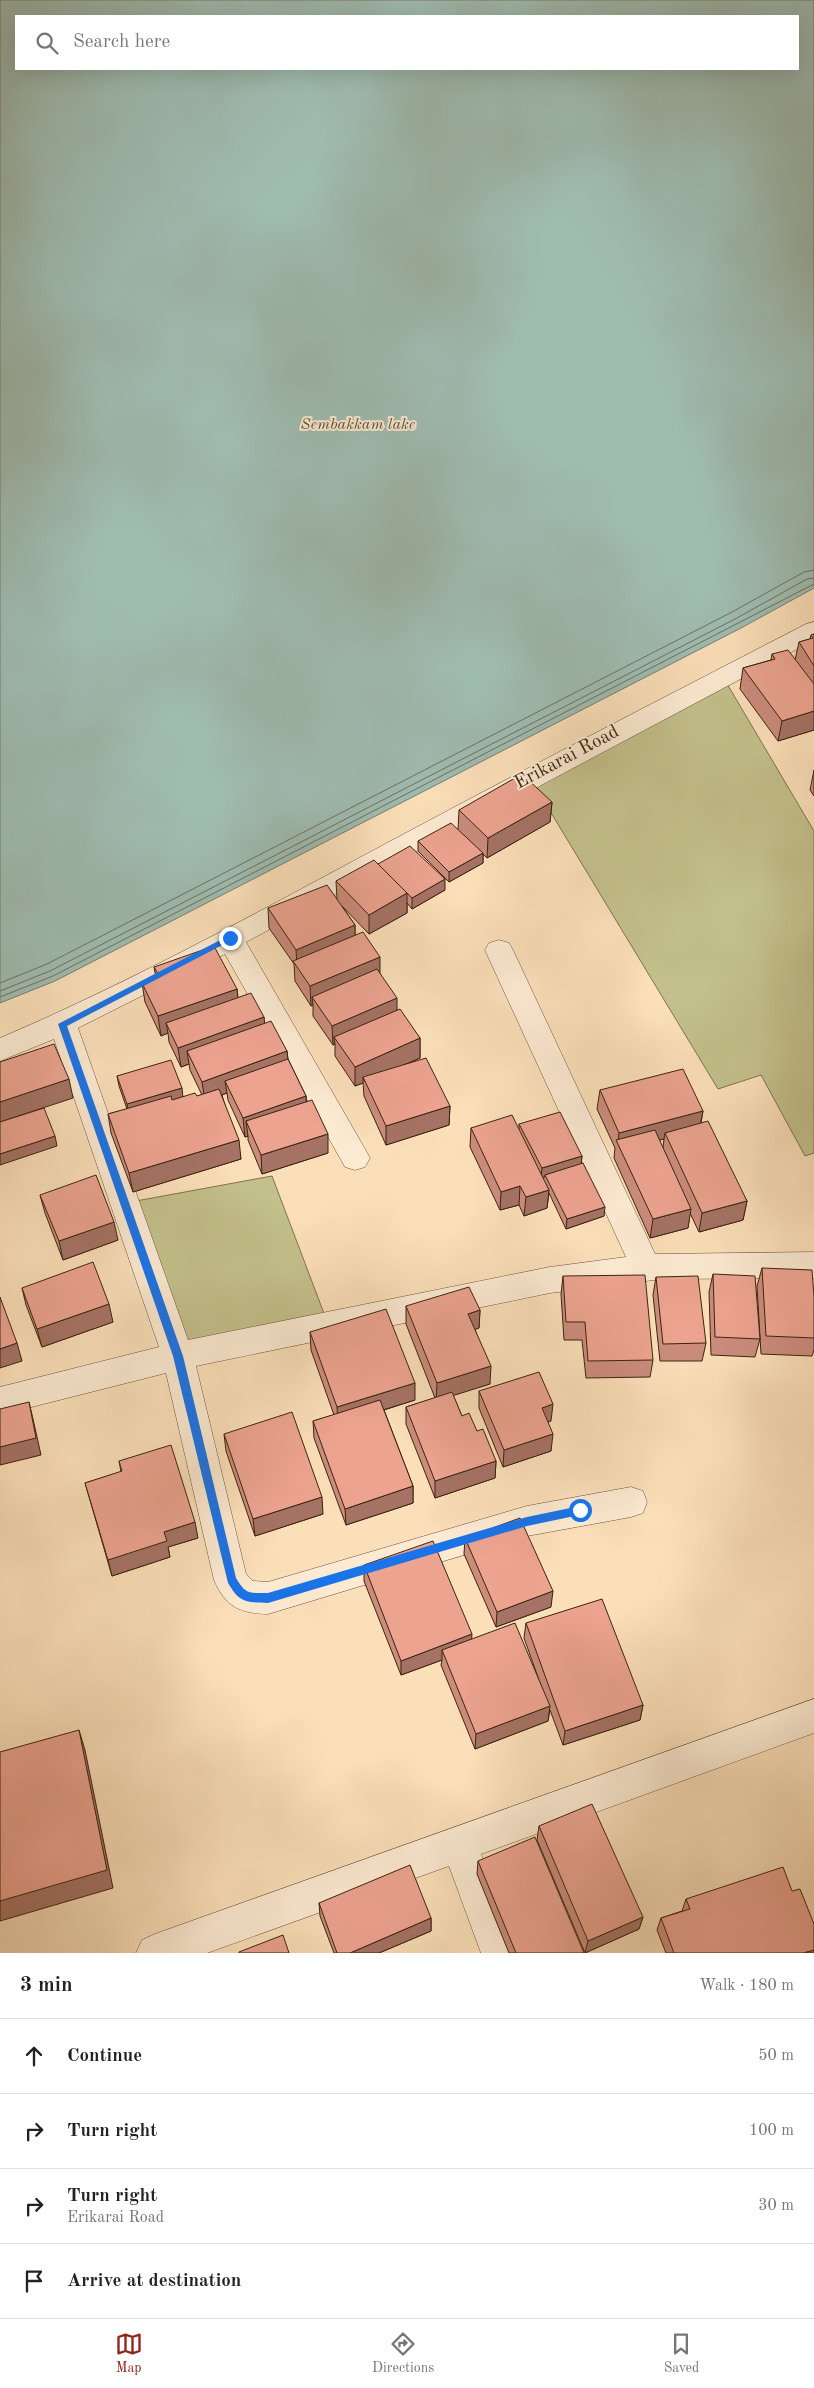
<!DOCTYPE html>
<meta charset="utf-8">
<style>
:root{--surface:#fff;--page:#f2f2f2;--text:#222;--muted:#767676;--line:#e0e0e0;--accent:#8f2418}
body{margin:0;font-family:"Old Standard TT",serif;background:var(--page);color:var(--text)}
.stop{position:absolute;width:15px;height:15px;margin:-11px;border:4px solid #1a73e8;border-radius:50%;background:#fff}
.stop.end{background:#1a73e8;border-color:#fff;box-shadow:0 1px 5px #0008}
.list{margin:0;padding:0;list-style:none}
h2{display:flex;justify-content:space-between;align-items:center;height:65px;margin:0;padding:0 20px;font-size:21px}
h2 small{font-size:16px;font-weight:400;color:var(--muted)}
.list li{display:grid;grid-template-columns:32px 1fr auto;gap:15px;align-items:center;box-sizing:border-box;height:75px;padding:0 20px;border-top:1px solid var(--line)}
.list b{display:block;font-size:19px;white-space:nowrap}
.list p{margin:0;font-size:16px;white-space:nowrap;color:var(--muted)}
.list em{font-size:16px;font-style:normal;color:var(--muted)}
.icon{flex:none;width:28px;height:28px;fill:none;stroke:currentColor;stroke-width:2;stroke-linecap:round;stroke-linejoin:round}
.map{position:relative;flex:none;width:814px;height:1953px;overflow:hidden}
.search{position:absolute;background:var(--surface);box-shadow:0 5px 20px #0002;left:15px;right:15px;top:15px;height:55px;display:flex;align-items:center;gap:12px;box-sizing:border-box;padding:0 18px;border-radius:0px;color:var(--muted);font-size:19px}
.sheet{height:365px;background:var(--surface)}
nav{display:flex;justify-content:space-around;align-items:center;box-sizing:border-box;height:70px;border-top:1px solid var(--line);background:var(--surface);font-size:14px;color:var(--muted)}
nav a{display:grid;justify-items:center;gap:2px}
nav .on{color:var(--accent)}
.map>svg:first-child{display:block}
.green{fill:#c3c08b;stroke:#7f724d}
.water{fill:#9fbcb1;stroke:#777f70;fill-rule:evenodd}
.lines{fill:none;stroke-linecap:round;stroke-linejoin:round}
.shore{stroke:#6d7060;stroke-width:1}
.minor-casing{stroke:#6b533a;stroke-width:1}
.minor{fill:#fcead2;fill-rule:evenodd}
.wall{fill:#cb8c7c;stroke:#3b240f;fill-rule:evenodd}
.shaded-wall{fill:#a57265;stroke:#3b240f}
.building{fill:#eca390;stroke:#3b240f}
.route{fill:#1a73e8}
.labels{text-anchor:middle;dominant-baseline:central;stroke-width:4;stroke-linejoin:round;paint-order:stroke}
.far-water-label{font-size:16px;font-style:italic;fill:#595240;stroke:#fcead2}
.street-label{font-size:19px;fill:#3b240f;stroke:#fcead2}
</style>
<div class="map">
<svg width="814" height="1953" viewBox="0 0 814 1953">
<rect width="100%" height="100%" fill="#fbdfb9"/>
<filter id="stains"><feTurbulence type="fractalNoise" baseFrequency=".004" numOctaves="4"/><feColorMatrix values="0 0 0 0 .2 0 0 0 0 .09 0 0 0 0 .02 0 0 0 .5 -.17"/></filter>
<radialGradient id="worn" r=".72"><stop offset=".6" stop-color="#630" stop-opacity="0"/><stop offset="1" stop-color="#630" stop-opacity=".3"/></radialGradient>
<path class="green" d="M723,677L814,831V1153L805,1156L761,1075L718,1089L530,778Z
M272,1176L325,1316L192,1353L125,1203Z"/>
<path class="water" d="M0,0H814V588L741,628L55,981L0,1003ZM16,16H798V69H16Z"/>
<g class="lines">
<path class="shore" d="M0,983L47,964L732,612L804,572L814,570
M0,991L50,971L735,619L807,579L814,578
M0,997L53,976L814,584"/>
<defs>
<path id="minor" d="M814,622V640L246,942L365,1149L370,1158L365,1167L355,1170L345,1167L225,954L78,1028L188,1340L550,1267L626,1257L485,950L489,943L499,940L509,943L513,950L655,1254L814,1252V1278L662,1279L550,1293L196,1366L246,1574L253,1581L268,1582L527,1506L631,1487L643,1491L647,1502L643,1513L631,1517L527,1536L268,1614C239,1613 226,1607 214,1580L166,1373L0,1415V1387L159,1347L54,1039L0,1061V1038C138,979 269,906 402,835C536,763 671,694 806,624Z
M814,1699V1733L481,1854L519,1953H481L449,1866L207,1953H136L142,1940L155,1934Z"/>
</defs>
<use href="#minor" class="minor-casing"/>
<use href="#minor" class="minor"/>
</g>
<path class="wall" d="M814,634V730L778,741L740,689L743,668L771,660L772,654L795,660L799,642L810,639L811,635Z
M814,770V796L810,790Z
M552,802L550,822L487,858L483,854V863L449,882L418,851V841L458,829L459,810Z
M378,864L445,890L412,909L407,903V913L369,934L342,906L355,925V936L380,975L397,1010L420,1038V1058L406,1064L450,1106L449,1125L386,1145L364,1096L363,1083L355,1086L335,1056V1044L333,1045L313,1016V1005L311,1006L295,981L294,964L269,928L268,908L337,899L336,881Z
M154,967L237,989L238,998L264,1017V1023L287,1051L288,1059L306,1096L307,1102L328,1153L262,1174L248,1140V1136L245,1137L228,1100L227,1093L222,1095L241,1159L133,1192L111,1133L108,1114L127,1109L119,1086L117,1076L183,1097L197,1096L202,1095L190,1070L189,1064L181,1067L169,1042L168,1033L161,1036L145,1002L142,983L156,978Z
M600,1090L703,1111L701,1123L747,1201L743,1220L699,1232L690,1213L688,1228L650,1238L614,1158L615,1148L597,1109ZM664,1139L663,1148L659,1140Z
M519,1124L582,1156L581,1164L604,1216L566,1229L549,1193L547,1208L524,1216L519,1205L500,1210L470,1147L471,1128L519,1129Z
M40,1195L118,1240L63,1260L45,1213Z
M762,1268L814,1297V1350L812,1356L761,1354L757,1286Z
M713,1274L760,1339L755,1357L711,1355L709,1292Z
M563,1276L653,1360L650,1377L586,1378L582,1340H564L561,1294Z
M656,1277L706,1343L702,1361H660L653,1295Z
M22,1288L113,1322L42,1347L26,1305Z
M406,1306L480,1310L479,1328L475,1329L490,1384L453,1395L462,1416L477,1431L496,1461L495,1478L435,1498L406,1424V1407L435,1398L406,1324Z
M310,1332L415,1400L384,1410L413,1486V1503L346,1525L314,1438L313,1421L334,1415L311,1350Z
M479,1391L551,1421L548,1422L551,1451L503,1467L479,1408Z
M224,1434L323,1514L255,1536L226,1451Z
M119,1461L198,1538L168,1547L170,1557L112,1576L85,1483L121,1472Z
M465,1538L551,1607L496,1627L464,1554Z
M364,1565L472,1639L539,1680L524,1638L526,1623L643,1705L640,1720L563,1745L550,1710L548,1721L475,1749L441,1665L442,1660L401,1675L364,1581Z
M539,1826L643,1917L639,1929L585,1953L537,1840Z
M478,1861L584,1953H509L477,1874Z
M686,1899L814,1953H666L657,1930L661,1918L682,1911Z
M319,1903L431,1918V1931L379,1953H334L320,1916Z"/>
<path class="shaded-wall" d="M814,711V730L778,741L782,721Z
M552,802L550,822L487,858L488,838Z
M483,853V863L449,882V872Z
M445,879V890L412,909V898Z
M407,893V913L369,934V915Z
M355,925V945L297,966L296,950Z
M380,957V976L312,997L313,1005L311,1006L310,986Z
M237,989L239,1008L166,1023L168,1033L161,1036L158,1016Z
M397,998V1018L334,1037L335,1044L333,1045L332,1026Z
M264,1017L266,1037L187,1051L189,1064L181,1067L178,1048Z
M420,1038V1058L365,1082L363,1077V1083L355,1086V1067Z
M287,1051L289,1070L225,1081L227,1093L205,1101L202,1082Z
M69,1079L73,1098L0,1122V1102Z
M182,1088L183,1098L129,1114L127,1104Z
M306,1096L307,1115L246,1121L248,1136L245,1137L243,1118Z
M450,1106L449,1125L386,1145V1126Z
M703,1111L699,1130L665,1133L664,1139L621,1150L618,1143L619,1133Z
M328,1134V1153L262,1174L261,1155Z
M55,1136L57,1146L0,1165V1154Z
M239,1140L241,1159L133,1192L129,1173Z
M582,1156L581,1166L545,1175V1177L541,1178L542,1168Z
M520,1186L519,1205L500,1210L501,1192Z
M549,1190L547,1208L524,1216L526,1197Z
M747,1201L743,1220L699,1232L702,1213Z
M605,1207L604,1216L566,1229L567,1219Z
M691,1209L688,1228L650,1238L653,1219Z
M114,1222L118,1240L63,1260L59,1241Z
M109,1304L113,1322L42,1347L37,1329Z
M480,1310L479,1328L468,1332V1314Z
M17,1343L22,1361L0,1368V1349Z
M491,1366L490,1384L436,1401L437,1383Z
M415,1383V1400L338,1424L337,1407Z
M29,1402L33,1419L41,1455L0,1465V1447Z
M553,1404L551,1421L540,1425L542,1408Z
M553,1434L551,1451L503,1467L504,1450Z
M496,1461L495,1478L435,1498V1481Z
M413,1486V1503L346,1525L345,1509Z
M322,1497L323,1514L255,1536L253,1519Z
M195,1522L198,1538L168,1547L170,1557L112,1576L108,1560L164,1532Z
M553,1591L551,1607L496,1627L497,1612Z
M472,1634L471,1649L442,1650V1660L401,1675V1661Z
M643,1705L640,1720L563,1745L565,1731Z
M550,1706L548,1721L475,1749L476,1734Z
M79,1730L85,1750L113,1888L0,1921V1901Z
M643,1917L639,1929L585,1953L588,1941Z
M431,1918V1931L379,1953H350Z
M814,1950V1953H803Z"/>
<path class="building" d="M814,634V666L799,642L813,638L811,635Z
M788,650L814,684V711L782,721L743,668L775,659L772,654Z
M522,774L552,802L488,838L459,810Z
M451,823L483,853L449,872L418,841Z
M410,846L445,879L412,898L378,864Z
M374,860L407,893L369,915L336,881Z
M327,885L355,925L296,950L268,908Z
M363,932L380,957L310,986L293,961Z
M214,946L237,989L158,1016L142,983L160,977L154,967Z
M377,969L397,998L332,1026L312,997Z
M251,993L264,1017L178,1048L166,1023Z
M400,1009L420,1038L355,1067L334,1037Z
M271,1021L287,1051L202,1082L187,1051Z
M54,1044L69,1079L0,1102V1062Z
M426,1058L450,1106L386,1126L363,1077Z
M288,1059L306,1096L243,1118L225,1081Z
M171,1060L182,1088L127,1104L117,1076Z
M683,1069L703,1111L619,1133L600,1090Z
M219,1089L239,1140L129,1173L108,1114L171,1096L172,1100L195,1093L197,1096Z
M312,1100L328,1134L261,1155L246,1121Z
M44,1108L55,1136L0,1154V1122Z
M560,1112L582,1156L542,1168L519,1124Z
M512,1115L549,1190L526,1197L520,1186L501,1192L471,1128Z
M708,1121L747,1201L702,1213L665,1133Z
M655,1130L691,1209L653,1219L616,1140Z
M583,1163L605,1207L567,1219L545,1175Z
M96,1175L114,1222L59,1241L40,1195Z
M93,1262L109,1304L37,1329L22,1288Z
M762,1268L812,1270L814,1297V1338L766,1336Z
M713,1274L755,1276L760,1339L715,1337Z
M645,1275L653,1360L588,1361L585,1322H566L563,1276Z
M698,1276L706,1343L663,1344L656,1277Z
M469,1287L480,1310L468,1314L491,1366L437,1383L406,1306Z
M0,1297L17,1343L0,1349Z
M386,1309L415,1383L337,1407L310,1332Z
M539,1372L553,1404L542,1408L553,1434L504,1450L479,1391Z
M452,1392L462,1416L469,1413L477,1431L483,1429L496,1461L435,1481L406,1407Z
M380,1400L413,1486L345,1509L313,1421Z
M29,1402L36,1438L0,1447V1409Z
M292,1412L322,1497L253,1519L224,1434Z
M171,1445L195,1522L164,1532L167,1541L108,1560L85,1483L122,1471L119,1461Z
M520,1518L553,1591L497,1612L465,1538Z
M433,1541L472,1634L401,1661L364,1565Z
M602,1599L643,1705L565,1731L526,1623Z
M515,1623L550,1706L476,1734L442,1650Z
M79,1730L107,1870L0,1901V1752Z
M592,1804L643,1917L588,1941L539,1826Z
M535,1837L584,1953H516L478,1861Z
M410,1865L431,1918L350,1953H337L319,1903Z
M783,1867L792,1891L800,1889L814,1924V1950L803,1953H674L661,1918L690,1909L686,1899Z
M283,1935L289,1953H239V1952Z"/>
<path class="route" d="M230,935L234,938L232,940L67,1026L183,1356L236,1578C246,1595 249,1593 268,1593L527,1517L580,1506L584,1507V1514L527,1526L268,1603C245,1602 240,1603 228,1583L173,1356L58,1024Z"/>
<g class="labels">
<g class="far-water-label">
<text x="358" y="425">Sembakkam lake</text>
</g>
<g class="street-label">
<text transform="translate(567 758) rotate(-28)">Erikarai Road</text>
</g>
</g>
<rect width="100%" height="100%" filter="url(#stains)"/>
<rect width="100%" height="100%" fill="url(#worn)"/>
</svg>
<div class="stop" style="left:580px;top:1510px"></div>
<div class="stop end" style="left:230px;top:938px"></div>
<div class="search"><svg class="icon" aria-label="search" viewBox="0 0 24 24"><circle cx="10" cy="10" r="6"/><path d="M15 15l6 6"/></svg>Search here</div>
</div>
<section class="sheet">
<h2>3 min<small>Walk · 180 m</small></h2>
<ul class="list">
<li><svg class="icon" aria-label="ahead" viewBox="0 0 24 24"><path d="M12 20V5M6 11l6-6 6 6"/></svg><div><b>Continue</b></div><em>50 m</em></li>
<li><svg class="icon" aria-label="right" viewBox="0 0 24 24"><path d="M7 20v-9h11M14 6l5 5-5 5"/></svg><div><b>Turn right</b></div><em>100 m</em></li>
<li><svg class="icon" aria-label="right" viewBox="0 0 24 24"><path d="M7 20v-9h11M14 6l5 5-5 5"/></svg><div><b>Turn right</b><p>Erikarai Road</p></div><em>30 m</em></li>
<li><svg class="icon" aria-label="arrive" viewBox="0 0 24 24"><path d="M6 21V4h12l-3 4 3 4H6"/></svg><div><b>Arrive at destination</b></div></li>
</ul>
</section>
<nav>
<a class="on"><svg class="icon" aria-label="map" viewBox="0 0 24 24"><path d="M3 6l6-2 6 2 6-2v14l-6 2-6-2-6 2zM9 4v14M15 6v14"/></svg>Map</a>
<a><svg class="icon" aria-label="directions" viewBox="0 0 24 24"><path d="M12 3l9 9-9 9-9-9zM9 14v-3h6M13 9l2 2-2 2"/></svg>Directions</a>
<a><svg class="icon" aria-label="saved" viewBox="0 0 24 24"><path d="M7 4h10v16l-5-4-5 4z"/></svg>Saved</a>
</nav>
